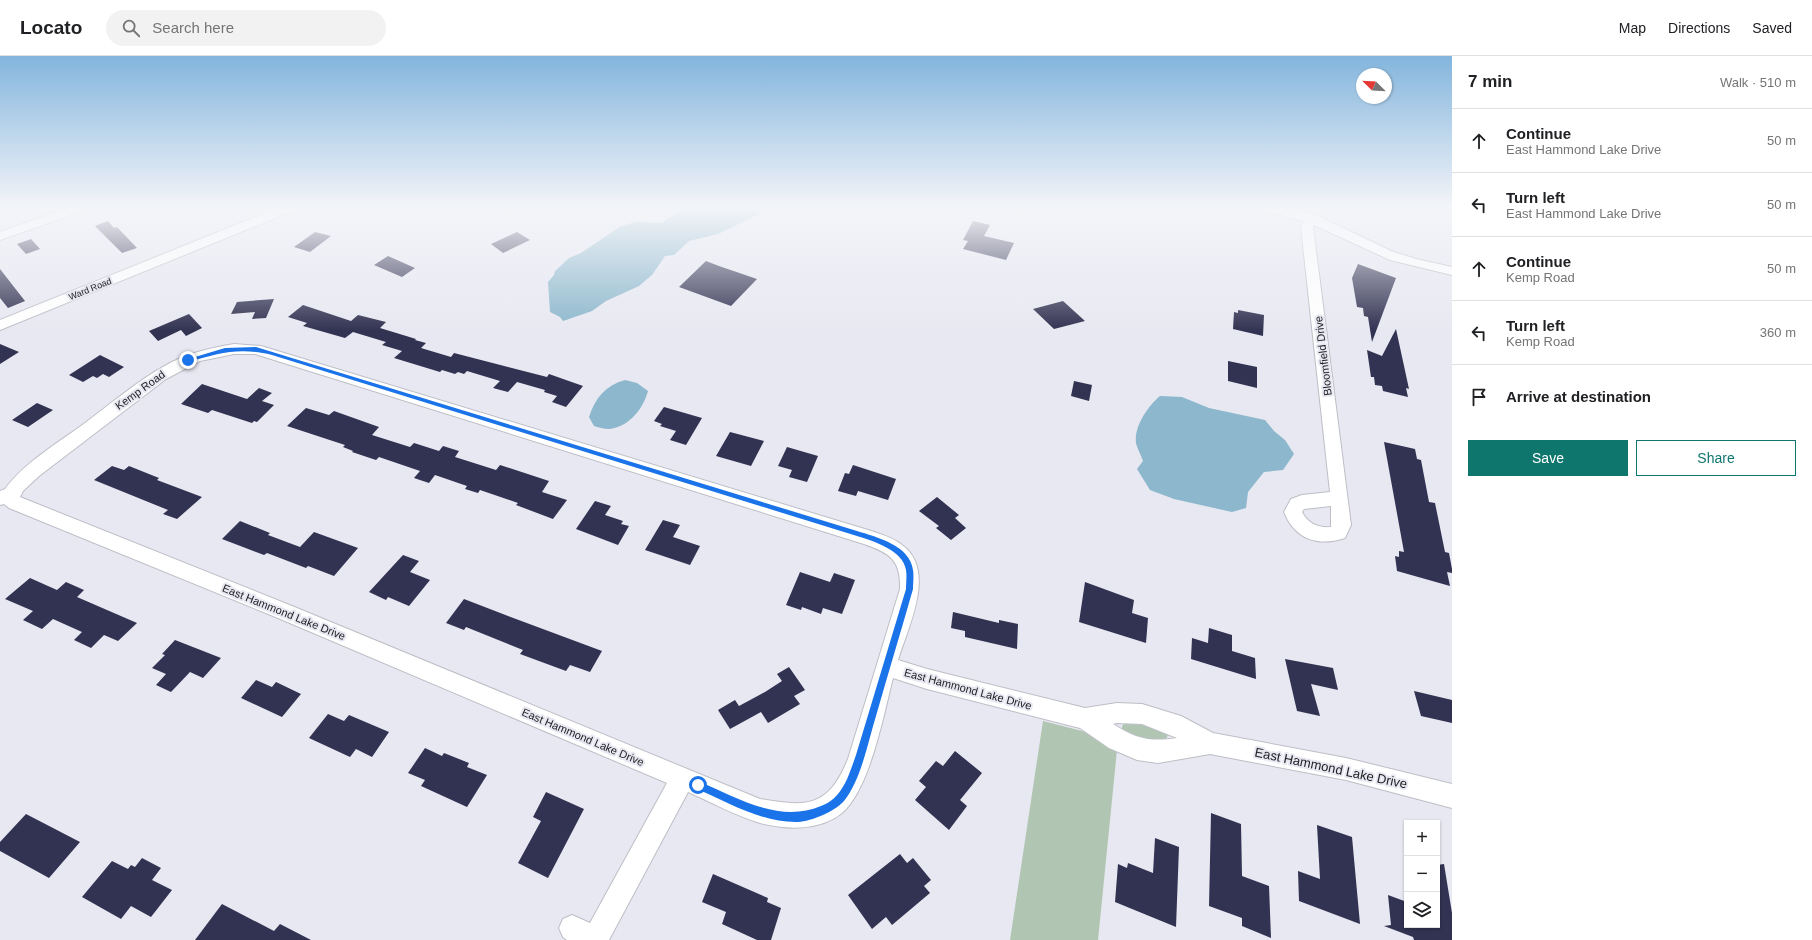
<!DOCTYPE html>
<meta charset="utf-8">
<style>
:root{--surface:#fff;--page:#f2f2f2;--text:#202124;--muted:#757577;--line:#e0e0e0;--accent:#0f766e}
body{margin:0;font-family:Helvetica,sans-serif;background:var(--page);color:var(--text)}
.controls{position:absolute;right:12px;bottom:12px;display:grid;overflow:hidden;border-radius:0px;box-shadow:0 1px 3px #0004}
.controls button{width:36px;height:36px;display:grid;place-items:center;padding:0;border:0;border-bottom:1px solid var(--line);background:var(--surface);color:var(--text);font:20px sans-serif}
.compass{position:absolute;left:1356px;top:12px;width:36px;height:36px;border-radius:50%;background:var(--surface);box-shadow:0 1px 3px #0004;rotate:294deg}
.stop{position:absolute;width:12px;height:12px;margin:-9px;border:3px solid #1a73e8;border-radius:50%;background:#fff}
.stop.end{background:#1a73e8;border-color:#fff;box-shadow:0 1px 4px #0008}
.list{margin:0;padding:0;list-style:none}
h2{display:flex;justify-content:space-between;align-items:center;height:52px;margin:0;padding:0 16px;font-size:17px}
h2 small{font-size:13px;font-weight:400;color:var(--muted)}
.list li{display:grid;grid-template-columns:26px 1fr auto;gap:12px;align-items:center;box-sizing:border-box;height:64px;padding:0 16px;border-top:1px solid var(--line)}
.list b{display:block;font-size:15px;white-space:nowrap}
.list p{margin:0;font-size:13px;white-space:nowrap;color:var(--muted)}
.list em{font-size:13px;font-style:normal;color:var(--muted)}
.actions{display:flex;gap:8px;padding:12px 16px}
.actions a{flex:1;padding:9px 0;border:1px solid var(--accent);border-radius:0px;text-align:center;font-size:14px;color:var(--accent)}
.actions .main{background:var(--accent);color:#fff}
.icon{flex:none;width:22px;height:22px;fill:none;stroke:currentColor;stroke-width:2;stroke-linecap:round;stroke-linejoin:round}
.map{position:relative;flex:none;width:1452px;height:884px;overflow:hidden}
header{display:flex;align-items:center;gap:24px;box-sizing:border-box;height:56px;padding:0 20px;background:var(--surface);border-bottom:1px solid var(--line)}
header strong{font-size:19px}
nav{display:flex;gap:22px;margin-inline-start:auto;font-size:14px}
.search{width:280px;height:36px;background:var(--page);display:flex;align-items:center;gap:10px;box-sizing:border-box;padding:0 14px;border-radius:22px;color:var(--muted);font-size:15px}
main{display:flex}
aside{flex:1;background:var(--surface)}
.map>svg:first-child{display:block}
.green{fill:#b1c6b2}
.water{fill:#8cb7cc}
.building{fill:#323252}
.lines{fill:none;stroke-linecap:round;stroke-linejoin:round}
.minor-casing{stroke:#bdbec6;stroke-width:2}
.minor{fill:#fff;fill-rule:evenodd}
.route{fill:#1a73e8}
.labels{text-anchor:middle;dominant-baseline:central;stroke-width:4;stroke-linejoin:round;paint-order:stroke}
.far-street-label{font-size:9px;fill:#212124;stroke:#e7e8f1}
.street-label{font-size:11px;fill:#212124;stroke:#e7e8f1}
.near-street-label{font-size:13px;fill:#212124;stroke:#e7e8f1}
</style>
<header>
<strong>Locato</strong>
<div class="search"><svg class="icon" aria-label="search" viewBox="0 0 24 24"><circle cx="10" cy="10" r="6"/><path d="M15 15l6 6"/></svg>Search here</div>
<nav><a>Map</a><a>Directions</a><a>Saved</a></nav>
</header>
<main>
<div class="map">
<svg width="1452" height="884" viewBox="0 0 1452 884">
<rect width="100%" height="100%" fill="#e7e8f1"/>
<path class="green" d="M1043,665L1086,676L1117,694L1098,884H1010Z
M1125,667L1152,670L1168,678C1164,697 1132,679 1122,674V670Z"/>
<path class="water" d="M682,151H774L718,178L689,185L674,199L665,200L652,219L639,230L606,245L592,255L563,265L560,261L550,256L548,226L554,219L555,215L569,202L581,197L621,170L636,166L663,167C665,163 676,160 682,151Z
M625,324L637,327L648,335C643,353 629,371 609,373C604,373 598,371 594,370L589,361C595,342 606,329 625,324Z
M1160,340L1182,341L1209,352L1265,364L1274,375L1285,384L1294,398L1283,414L1264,416L1248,436L1246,452L1232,456L1174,443L1150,434L1137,413L1143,405C1141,399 1137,392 1136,387C1134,370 1148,350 1160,340Z"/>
<path class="building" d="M108,165L114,172L117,171L137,192L122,197L95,170Z
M973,165L990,169L984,180L1014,187L1006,204L963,193L968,185L963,184Z
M315,176L331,180L310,196L294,191Z
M517,176L530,184L503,197L491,188Z
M31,183L40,193L26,198L17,188Z
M388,200L415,212L402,221L374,209Z
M706,205L719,210L757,223L731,250L679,231Z
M1358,208L1396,222L1372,286L1368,261L1364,260L1363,252L1357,251L1352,222Z
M0,213L25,245L8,252L0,242Z
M274,243L266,262L252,263L255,256L231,258L237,246Z
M1063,245L1085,265L1054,273L1033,253Z
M303,249L351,265L358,259L386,266L380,272L416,283L415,284L426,287L421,292L451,301L454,297L547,321L549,318L583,330L566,351L552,346L557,340L544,336L545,334L517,326L508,336L493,332L500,325L467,315L464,318L458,316L455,318L442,314L440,316L394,302L402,295L382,289L386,286L353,276L345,282L303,270L307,267L288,261Z
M1238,254L1264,259L1263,280L1233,273L1234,256L1238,257Z
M189,258L202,272L186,280L181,274L158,285L149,275Z
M1396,273L1409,333L1406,332L1408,341L1383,335L1382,330L1375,329L1374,321H1371L1367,294L1382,300Z
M0,288L19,296L0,308Z
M100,299L124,311L109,321L103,318L97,322L93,320L83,326L69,319Z
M1228,305L1257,311V332L1228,325Z
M1074,325L1092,329L1089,345L1071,340Z
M202,328L247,343L259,332L272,337L262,345L274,349L257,366L254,365L252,367L212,354L208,357L181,348Z
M37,347L53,354L28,371L12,364Z
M664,351L702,362L686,389L670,384L676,375L660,370L662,368L654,365Z
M306,352L329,359L334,355L379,371L372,379L410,391L414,387L439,395L443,390L459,395L455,401L496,414L500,409L549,425L542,436L567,444L553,463L516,449L518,447L480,434L478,437L465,433L467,430L435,419L429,427L414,422L420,415L379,401L376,404L352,396L353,395L343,391L345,389L287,370Z
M730,376L764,385L751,410L716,400Z
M1384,386L1415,393L1417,403L1421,404L1429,446L1435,447L1445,496L1449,497L1452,513V517L1447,516L1450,530L1397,515L1395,500L1399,501V495L1404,496Z
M787,391L818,400L807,426L789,421L792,414L778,410Z
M853,409L896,423L888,444L858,435L856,440L838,435L845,417L849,418Z
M112,410L124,414L129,410L159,422L157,424L202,441L177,463L163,458L168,454L94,424Z
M937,441L959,459L955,462L966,472L951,484L936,472L939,470L919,455Z
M595,445L611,450L605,459L623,465L621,468L629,470L618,489L576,473Z
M663,464L680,469L673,481L700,490L690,509L645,494Z
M240,465L270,477L268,479L300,491L314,476L358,492L334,520L308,510L306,512L267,497L264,499L222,483Z
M403,499L419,505L410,516L430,524L409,550L388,541L386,544L369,536Z
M800,516L830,526L834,517L855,524L842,558L823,552L821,558L802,551L801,554L786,549Z
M30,522L57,534L66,526L84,534L77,541L137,567L118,585L104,579L91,592L74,584L82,576L53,563L42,573L23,564L33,555L5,543Z
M1085,526L1134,544L1132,557L1148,562L1146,587L1079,566Z
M464,543L516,563L602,595L590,616L570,609L566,615L520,598L523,594L466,571L464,574L446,567Z
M953,556L999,567V564L1018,568L1017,593L965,581V575L951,572Z
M1209,572L1232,579V595L1255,602L1256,623L1191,603L1192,582L1208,587Z
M175,584L221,602L203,622L190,616L171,636L156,629L166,618L152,612L165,599L162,598Z
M1285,603L1333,612L1338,634L1311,628L1320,660L1297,655Z
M789,611L805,634L794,640L800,648L768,667L761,656L730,673L718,654L735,644L739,650L765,636L782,625L777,618Z
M256,624L272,631L276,626L301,638L282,661L241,642Z
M1414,635L1452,644V667L1421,660Z
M328,658L344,665L349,659L389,676L372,701L356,693L350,701L309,682Z
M425,692L442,700L444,697L469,707L467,711L487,719L467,751L421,730L425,724L408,717Z
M955,695L982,717L960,744L967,750L949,774L915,744L926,731L919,725L936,705L943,710Z
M546,736L584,753L548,822L518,807L541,765L533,761Z
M1211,757L1241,768L1242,820L1269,830L1271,882L1242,870V862L1209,850Z
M26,758L80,786L49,822L0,795V786Z
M1317,769L1352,781L1360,868L1299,845L1298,815L1320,823Z
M1155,782L1179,791L1176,871L1115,846L1118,808L1127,812L1128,807L1153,817Z
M900,798L907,807L913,802L931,824L924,830L930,837L892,869L886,861L872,873L848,839Z
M142,802L161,812L152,824L172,834L151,861L131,850L121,863L82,841L112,805L128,813L131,809L135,811Z
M1444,808L1452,857V884H1414L1413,881L1384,870L1391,869L1388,839L1407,846V869H1437V809Z
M713,818L768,842L767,846L781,852L771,884H757L722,868L726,856L702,846Z
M222,848L274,875L280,868L311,884H195Z"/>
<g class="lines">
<defs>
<path id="minor" d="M70,151H88L86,154L0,184V176Z
M280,151H297L295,154L0,274V264Z
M1260,151H1286L1316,159L1391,195L1416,203L1452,211V219L1390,204L1314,169L1313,171L1351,469L1345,482C1317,491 1295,483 1284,456L1291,443L1302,439L1330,436L1301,171L1304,165L1262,154ZM1331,450V471C1319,472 1308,468 1302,456L1304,453Z
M234,288L261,290L868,474C880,478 892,481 902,489C937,514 908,571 898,604L927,613L1085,652L1117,647L1142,648L1181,660L1213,677L1346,702L1452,728V752L1346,724L1210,698L1158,707L1137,704L1109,692L1080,672L927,633L893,622C884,657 870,733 842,757C820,775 786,774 760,767C736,760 711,746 688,736L609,884H567L563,881L559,872L563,863L572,859L590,867L667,727L278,562L9,452L4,448L0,449V435L5,433C25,406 58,387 85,367C113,346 141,322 172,306C192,296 212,292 234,288ZM234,298H255L864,488C890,497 901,504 900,533L848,703C828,752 807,751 760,743L292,550L20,441L23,435L39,420L166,323L200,305ZM1117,667L1142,668L1177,682C1150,686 1136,683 1113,668Z"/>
</defs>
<use href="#minor" class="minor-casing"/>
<use href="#minor" class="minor"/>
</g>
<linearGradient id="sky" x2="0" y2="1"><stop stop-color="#83b5dd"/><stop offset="0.55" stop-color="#f4f5f9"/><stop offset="1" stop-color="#f4f5f9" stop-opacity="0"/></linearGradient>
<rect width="1452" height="275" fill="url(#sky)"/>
<path class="route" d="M256,291L857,475C876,481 910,489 913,514C914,520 913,527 913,533C901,575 888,618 876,660C868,686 861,724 844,745C834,756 812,765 798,766C762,767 727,746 695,732L694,729L698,725C736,741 779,768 821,750C827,748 834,743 838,738C847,727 851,713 856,699L906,533C906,527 907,520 906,514C903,494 873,485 857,480L272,299C239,291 220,297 188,306L185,304L225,292Z"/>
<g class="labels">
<g class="far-street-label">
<text transform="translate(90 233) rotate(-22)">Ward Road</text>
</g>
<g class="street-label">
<text transform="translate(1323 300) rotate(-97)">Bloomfield Drive</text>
<text transform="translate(140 334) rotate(-36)">Kemp Road</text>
<text transform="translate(284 556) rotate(22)">East Hammond Lake Drive</text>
<text transform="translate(968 633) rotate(15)">East Hammond Lake Drive</text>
<text transform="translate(583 681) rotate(23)">East Hammond Lake Drive</text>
</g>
<g class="near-street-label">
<text transform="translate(1331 712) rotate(12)">East Hammond Lake Drive</text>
</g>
</g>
</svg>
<div class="controls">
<button>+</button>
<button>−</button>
<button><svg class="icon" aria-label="layers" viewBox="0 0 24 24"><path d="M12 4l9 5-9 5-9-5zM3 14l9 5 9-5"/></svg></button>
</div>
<svg class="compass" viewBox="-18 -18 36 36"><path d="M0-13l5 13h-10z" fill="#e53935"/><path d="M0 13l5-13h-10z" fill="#757577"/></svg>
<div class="stop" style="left:698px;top:729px"></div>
<div class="stop end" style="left:188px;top:304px"></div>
</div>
<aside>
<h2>7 min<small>Walk · 510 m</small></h2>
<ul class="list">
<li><svg class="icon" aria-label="ahead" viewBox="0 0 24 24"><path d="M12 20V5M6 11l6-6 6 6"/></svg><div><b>Continue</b><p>East Hammond Lake Drive</p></div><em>50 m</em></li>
<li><svg class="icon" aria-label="left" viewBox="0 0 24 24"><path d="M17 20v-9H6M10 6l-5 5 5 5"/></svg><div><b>Turn left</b><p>East Hammond Lake Drive</p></div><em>50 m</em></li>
<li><svg class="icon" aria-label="ahead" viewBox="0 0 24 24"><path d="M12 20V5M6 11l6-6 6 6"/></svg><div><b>Continue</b><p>Kemp Road</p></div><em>50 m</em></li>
<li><svg class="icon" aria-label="left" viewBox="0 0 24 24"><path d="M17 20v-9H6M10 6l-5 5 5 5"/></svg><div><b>Turn left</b><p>Kemp Road</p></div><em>360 m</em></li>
<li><svg class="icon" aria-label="arrive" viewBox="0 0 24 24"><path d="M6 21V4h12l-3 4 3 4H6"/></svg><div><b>Arrive at destination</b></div></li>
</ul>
<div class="actions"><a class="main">Save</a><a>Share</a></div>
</aside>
</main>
